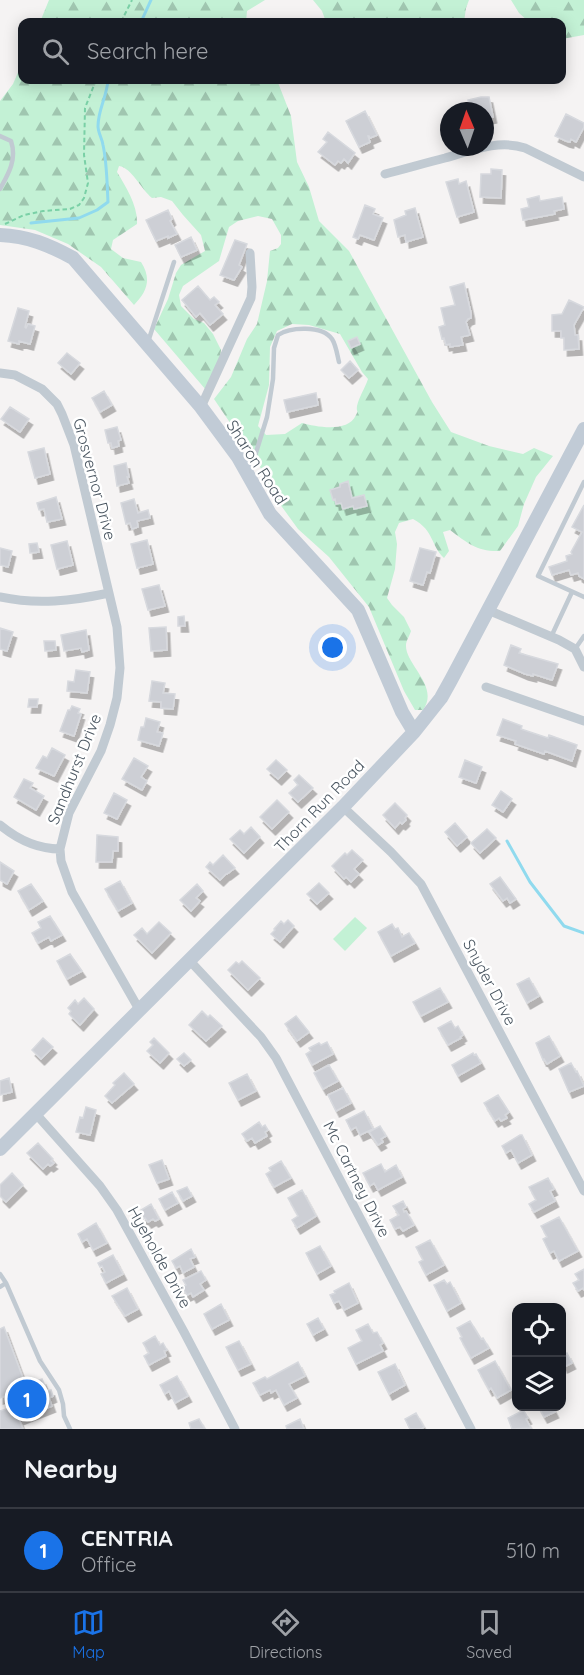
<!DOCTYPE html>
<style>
:root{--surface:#171b24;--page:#20242c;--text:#f1f3f6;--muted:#9ea1a6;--line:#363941;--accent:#1a73e8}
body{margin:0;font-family:Quicksand,sans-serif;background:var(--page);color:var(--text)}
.controls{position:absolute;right:18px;bottom:18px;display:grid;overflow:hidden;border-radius:12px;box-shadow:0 3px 15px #0003}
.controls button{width:54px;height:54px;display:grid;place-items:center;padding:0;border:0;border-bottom:2px solid var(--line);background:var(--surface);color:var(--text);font:30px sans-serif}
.compass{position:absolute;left:440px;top:102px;width:54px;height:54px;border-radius:50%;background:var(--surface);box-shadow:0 3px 15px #0003;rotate:358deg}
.you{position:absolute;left:333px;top:648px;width:21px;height:21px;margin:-15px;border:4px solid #fff;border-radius:50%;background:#1a73e8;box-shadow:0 0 0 9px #1a73e833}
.badge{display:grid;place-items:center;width:39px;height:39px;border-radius:50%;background:var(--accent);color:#fff;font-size:20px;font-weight:700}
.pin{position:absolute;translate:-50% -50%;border:3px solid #fff;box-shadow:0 2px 6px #0006}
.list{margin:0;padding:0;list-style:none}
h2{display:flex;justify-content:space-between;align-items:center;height:78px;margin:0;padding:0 24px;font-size:26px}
h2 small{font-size:20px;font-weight:400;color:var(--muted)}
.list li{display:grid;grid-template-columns:39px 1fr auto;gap:18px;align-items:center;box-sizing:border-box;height:84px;padding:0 24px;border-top:2px solid var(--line)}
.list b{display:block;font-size:22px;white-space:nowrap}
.list p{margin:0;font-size:20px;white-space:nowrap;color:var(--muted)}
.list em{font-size:20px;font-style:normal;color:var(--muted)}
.icon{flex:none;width:33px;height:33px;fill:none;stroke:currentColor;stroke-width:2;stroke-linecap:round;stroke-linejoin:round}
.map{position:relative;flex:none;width:584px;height:1429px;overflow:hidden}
.search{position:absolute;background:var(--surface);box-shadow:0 3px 15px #0003;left:18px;right:18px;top:18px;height:66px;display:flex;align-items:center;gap:15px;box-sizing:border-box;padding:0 21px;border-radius:12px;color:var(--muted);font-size:22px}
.sheet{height:162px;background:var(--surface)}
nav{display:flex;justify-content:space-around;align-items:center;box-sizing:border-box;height:84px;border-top:2px solid var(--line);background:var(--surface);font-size:16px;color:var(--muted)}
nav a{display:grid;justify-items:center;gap:3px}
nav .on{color:var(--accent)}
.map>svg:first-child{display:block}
.grass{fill:#c3f1d5}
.forest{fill:url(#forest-firs);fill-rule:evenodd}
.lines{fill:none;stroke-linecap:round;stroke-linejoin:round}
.stream{stroke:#90daee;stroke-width:3}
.building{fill:#cdcfd5;stroke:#d7d9de;stroke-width:1.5;filter:url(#shadow)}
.path{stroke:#7ad0a6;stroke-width:2;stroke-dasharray:4.5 3;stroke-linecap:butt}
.lane{stroke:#c1cad2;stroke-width:4.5}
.street{stroke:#c1cad2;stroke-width:9}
.secondary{stroke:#c1cbd6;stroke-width:14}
.labels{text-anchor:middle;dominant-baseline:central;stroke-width:5;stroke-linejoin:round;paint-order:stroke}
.street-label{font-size:16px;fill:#4a5661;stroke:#fff}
</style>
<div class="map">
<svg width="584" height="1429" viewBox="0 0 584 1429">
<defs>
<pattern id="forest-firs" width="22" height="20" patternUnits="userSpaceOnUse" patternTransform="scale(1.5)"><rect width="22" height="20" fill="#c3f1d5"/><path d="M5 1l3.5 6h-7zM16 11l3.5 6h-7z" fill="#a0c6b0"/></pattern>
<filter id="shadow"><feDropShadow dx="3.5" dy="6" stdDeviation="0" flood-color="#0004"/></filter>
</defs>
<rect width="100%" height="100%" fill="#f5f3f3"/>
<path class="grass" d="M355,917L367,928L345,951L333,939Z"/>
<path class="forest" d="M49,0H265L247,11L246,22H40Z
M313,0H469L466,8L464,22H326L322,11Z
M511,0H584V35L562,39V22H529L519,13Z
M22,63V80H277L291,116L297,162L309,187L319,221L349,251L432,402L451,432L489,446L523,454L534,448L553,456L536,477L524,504L518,526L500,551C478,552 467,543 450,530L443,532L449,551L444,558C430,545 435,531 413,519L399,523L395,532L397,544L395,569L387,598L392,605L404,617L411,631C410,635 406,641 406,645C405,665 440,686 423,710H415L404,691L369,607L329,557L298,529L277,500L262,470L214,399L231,377L247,339L257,324L267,281L270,251L278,248L281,244V235L272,219L258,216L238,221L229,227L219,261L183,286L179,295L181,306L194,319L204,323L213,334L221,350L220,358L206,390L154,329L168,299L176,273L181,265L205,251L201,235L183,215L172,201L161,197L152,198C141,189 132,168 119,166L117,172C126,187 138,206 137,224L113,240L111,249L123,258L141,262C152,279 147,292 134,305L101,267L68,244L35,230L0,225V101L13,84ZM292,324L309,325L340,334L362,372L368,379C365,388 359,397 357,406C356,413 359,409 356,415C348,433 317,427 302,423L285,434L266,435L258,426L269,385L270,347L277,331Z"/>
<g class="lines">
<path class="stream" d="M141,22L151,0
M31,223L79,218L97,210L108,202C107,183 107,163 103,145C102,138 98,133 98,126C98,110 107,96 108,80
M507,841L530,882L564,926L584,933"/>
</g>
<path class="building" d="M481,97H489L493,117L488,118V120L485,121V111H470L468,100Z
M365,111L377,135L370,138L369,136H368L370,142L359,147L346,121Z
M566,114L584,123V127L576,142L571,139L570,142L566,141L555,136Z
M328,132L355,153L348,163L344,159L341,163L338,161L335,165L318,152L327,142L323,139Z
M491,169L502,170L501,198L480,197L481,174H491Z
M458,179L459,184L466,181L474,212L457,217L446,182Z
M539,196L540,201L562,197L564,209L554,211L555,214L523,220L521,209L529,207L527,199Z
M365,205L375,209L373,214L383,218L374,240L360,235L358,239L353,237Z
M415,208L423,237L406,242L405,235L398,237L394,220L406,215L405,211Z
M168,210L172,219L170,221L177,234L168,238V236L156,241L146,220Z
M191,237L197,250L181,257L175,245Z
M235,240L247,244L239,265L242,267L234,280L220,275Z
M464,283L471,313V318L468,319L466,322L470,335L461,337L463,345L450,347V344L446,345L444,338L442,339L439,327L445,325L441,308L455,305L450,287Z
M198,286L210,300L214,297L219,302L215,305L223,314L210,325L200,313L196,317L182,300Z
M569,300L584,307L574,325L575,335H578L579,349L564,350V338H561V331H552V315L562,314Z
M18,308L29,311L25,327L26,328L28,324L35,326L30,344L19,341V344L8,341Z
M357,337L360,344L351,348L348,341Z
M67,353L80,363L71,374L58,363Z
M350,361L358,370L349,378L341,370Z
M104,391L112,405L100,412L92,398Z
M316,393L318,405L287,412L284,400Z
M10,407L29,419L20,432L1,419Z
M117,427L121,440L118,441L119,446L112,448L111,443H108L105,430Z
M44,448L50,474L35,478L28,452Z
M126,463L129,477H127L129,483L117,486L114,466Z
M348,481L352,498L364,495L367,506L354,509L353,506L343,509L341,503L336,504L335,499L333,500L330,490L340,487V484Z
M56,497L62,519L47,522L44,509L39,510L37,503Z
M134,499L138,513L148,510L150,518L137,521L138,527L132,529L130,523L126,524L121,503Z
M584,505V579L579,576L578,573L571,575L569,570L552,575L549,567L567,561L566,556L572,554L571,552L582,532L572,527Z
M147,540L153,564L137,568L131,544Z
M67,541L73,565L57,569L51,545Z
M37,543L39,552L30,553L29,544Z
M0,548L12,551L8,567L0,565Z
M420,548L436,552L430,573L427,572L423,585L410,581Z
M159,585L165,606L148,610L142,589Z
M184,616L185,626H178V617Z
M166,627L167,650L151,651L149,628Z
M0,628L13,632L7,651L0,649Z
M86,630L89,650L82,652L81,648L64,651L61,635Z
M44,641H55L56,650L45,651Z
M511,645L521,649L519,653L558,664L552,680L533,674V676L525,674L504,665Z
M76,670L90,672L87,693L67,691L68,681L74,682Z
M152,681L165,683L163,693L175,694L173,709L161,708V702L149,701Z
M29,699H38L37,707H28Z
M72,706L80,709L78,713L81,714L74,736L60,731L68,710H70Z
M146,718L160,722L157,732L163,733L159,746L138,740L141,727H144Z
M503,719L522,726L521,729L548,738L549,735L577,745L572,761L545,751L544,754L515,744L516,741L497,735Z
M52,748L65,755L54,776L36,768L43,756L47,758Z
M134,758L148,766L141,777L147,781L142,790L122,779Z
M276,760L287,770L278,779L267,769Z
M465,760L482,767L476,783L459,777Z
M299,775L313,788L298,802L289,793L298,785L294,780Z
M24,779L33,783L30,788L44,796L36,810L14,797Z
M501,791L512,799L503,812L492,805Z
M114,793L127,800L117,819L104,813Z
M277,800L289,812L272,829L260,817Z
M395,803L407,815L405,818L406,820L402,824L400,822L395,828L383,815Z
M455,823L467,837L457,846L445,832Z
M251,827L260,837L244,853L230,839L240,830L244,834Z
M487,829L496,838L480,853L471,843Z
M97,835L118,837V851H113L112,862H96Z
M352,850L363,860L354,869L359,874L351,882L346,877L344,879L332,866L345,853L347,855Z
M223,855L235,868L227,874H226L220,880L206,867L210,862L213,865Z
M0,862L14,871L7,884L0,880Z
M500,877L516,899L510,903L507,898L503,901L490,884Z
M120,881L132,903L118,911L105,889Z
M319,883L329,893L317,904L307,894Z
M31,884L43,901L29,910L18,891Z
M197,884L203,891L196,898L200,901L191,911L180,900Z
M50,916L62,935L51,941L49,937L38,943L32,933L41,928L38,922Z
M288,920L294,926L280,942L271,934L275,930L274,929L281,921L284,924Z
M159,922L171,933L152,953L134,935L142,928L147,934Z
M392,924L395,929L398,928L402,937L409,933L415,943L391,956L378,932Z
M70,954L82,971L67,979L57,961Z
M242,961L260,978L248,990L228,970L236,962L239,964Z
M529,978L539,996L527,1003L517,984Z
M440,988L448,1002L421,1016L413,1002Z
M84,998L94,1009L80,1025L69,1014L71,1011L68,1008L75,1000L78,1004Z
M202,1011L208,1017L210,1015L222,1026L206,1041L189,1025Z
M296,1016L309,1032L297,1041L285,1024Z
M451,1021L455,1028L458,1026L463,1035L460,1037L461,1038L448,1045L438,1028Z
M549,1036L560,1056L547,1064L544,1059L543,1060L536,1043Z
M43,1038L53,1047L41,1059L32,1050Z
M154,1038L169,1053L160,1063L147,1051L153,1045L150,1042Z
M327,1042L333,1054L312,1065L306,1054L311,1051L309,1048L319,1043L321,1045Z
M184,1053L191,1060L184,1066L177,1059Z
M473,1053L474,1055L476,1054L481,1063L458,1076L452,1065Z
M571,1063L576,1072L577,1071L584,1086L569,1092L559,1069Z
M329,1065L338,1081L323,1089L314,1073Z
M124,1073L134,1084L112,1103L105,1096L115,1085L113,1083Z
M247,1074L256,1091L238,1100L229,1083Z
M9,1078L12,1092L0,1095V1081Z
M343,1088L351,1103L336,1111L328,1095Z
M498,1095L509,1112L505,1115L507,1118L501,1121L499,1118L495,1121L484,1103Z
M86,1107L96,1110L90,1135L76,1132L80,1117L83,1118Z
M364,1111L373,1129L360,1135L356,1127L351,1130L346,1120Z
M259,1122L262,1127L265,1125L268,1130L265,1132L267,1136L255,1143L252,1138L247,1141L242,1134Z
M380,1126L386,1136L381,1139L383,1142L378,1145L369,1132Z
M520,1135H522L532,1155L518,1163L511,1150L506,1153L502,1146Z
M38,1143L53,1159L51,1161L54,1163L50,1166L48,1164L43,1169L27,1153Z
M162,1160L169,1179L157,1183L149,1165Z
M281,1161L291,1178L274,1187L266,1174L271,1171L269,1168Z
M381,1164L385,1172L396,1165L402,1177L378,1190L374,1183L370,1186L363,1173Z
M12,1173L23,1185L6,1202L0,1196V1185Z
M548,1178L554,1189L550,1191L555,1201L534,1212L529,1204L536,1200L529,1187Z
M187,1187L192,1196L183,1201L177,1191Z
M302,1190L316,1216L297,1228L292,1220L298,1216L288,1198Z
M172,1192L178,1203L165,1210L159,1199Z
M403,1201L406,1207L403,1209L404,1212L406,1211L414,1225L403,1231L400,1227L395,1229L390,1220L399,1215L393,1206Z
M151,1204L159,1219L155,1221L153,1219L148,1222L145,1218L143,1219L141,1215L143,1214L141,1210Z
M559,1217L578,1251L559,1261L554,1251L550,1253L543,1239L547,1237L541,1226Z
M96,1223L107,1243L93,1250L87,1239L82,1242L78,1234Z
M430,1240L444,1265L426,1275L419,1262L423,1260L416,1247Z
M320,1246L331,1266L317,1274L306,1253Z
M191,1249L195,1257L190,1259L194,1267L183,1273L180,1266L176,1268L172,1261Z
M113,1255L123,1274L106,1283L101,1274L105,1272L102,1266L100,1267L98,1263Z
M584,1269V1290L583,1288L578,1291L573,1283L579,1280L575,1274Z
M201,1271L206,1280L200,1284L204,1290L193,1297L191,1293L187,1295L182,1287L186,1285L183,1280Z
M444,1280L447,1284L450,1282L461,1303L447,1311L434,1285Z
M349,1283L358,1303L344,1310L339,1301L334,1303L330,1295L335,1293L334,1291Z
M127,1288L138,1309L125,1316L112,1296Z
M221,1304L229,1320L212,1329L204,1314Z
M318,1318L324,1329L313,1335L307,1324Z
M470,1321L481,1339L483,1338L489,1348L471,1358L460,1338L462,1337L457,1328Z
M368,1324L373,1333L377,1332L383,1343L380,1345L383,1351L356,1364L348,1348L362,1341L356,1330Z
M4,1327L24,1381L20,1383L21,1387L42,1379L47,1391L51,1390L53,1396L49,1398L52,1406L19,1419L23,1429H0V1411L12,1407L8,1395L0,1398V1329Z
M155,1336L160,1345L163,1343L167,1350L164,1351L166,1356L149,1365L144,1356L149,1353L143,1343Z
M239,1341L251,1364L238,1370L226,1347Z
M567,1353L572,1363L564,1367L562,1362V1356Z
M495,1361L511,1390L497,1398L491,1388L489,1390L478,1370Z
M298,1362L305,1376L289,1384L297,1398L284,1405L276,1390L271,1393L270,1390L260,1395L253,1383L265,1377L267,1379Z
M395,1364L405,1385L389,1394L378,1372Z
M177,1376L188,1396L175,1403L169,1391L165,1394L160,1385Z
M538,1406H552L555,1412L544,1417Z
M522,1411H524L528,1418L526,1419L531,1428L512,1429L508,1418Z
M416,1413L424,1427L421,1429H410L405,1419Z
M199,1419L205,1429H191L189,1423Z
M300,1419L304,1429H287L286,1426Z"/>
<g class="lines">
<path class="path" d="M121,22L132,0
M5,224L24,215L43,211L70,209L79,205L84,198L88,183L84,155L85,108L96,80"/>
<path class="lane" d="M0,136L11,141C17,159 9,173 0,189
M148,342L174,262
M247,468L254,459L267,417L273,379L274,348L278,335C290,327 322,325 332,339C336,345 337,354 339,362
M584,482L538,576L584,597
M551,637L572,592
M575,649L584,636
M0,1274L6,1283
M0,1287L6,1283L40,1361L59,1390L63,1404L64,1416L70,1429"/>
<path class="street" d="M385,174C405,169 425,163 445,158C470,151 499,139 525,148L584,177
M0,373L15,375L42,389L57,404L62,414L74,445L117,627L120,668L117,698L110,725L101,751L69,813L60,849L61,861L72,892L140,1011
M201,407L251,298L252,287L250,253
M0,597C37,605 72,601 109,593
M488,610L559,640L575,649L584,667
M486,687L584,721
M343,807L391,852L421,884L584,1191
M0,825C17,839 38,849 60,849
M190,961L261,1037L276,1058L471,1429
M36,1114L100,1186L117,1210L184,1332L235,1429"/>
<path class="secondary" d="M0,235C28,236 49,245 73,258L201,407L238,457L270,514L358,610L402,712L414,732
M0,1149L343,807L414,732L441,698L451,680L584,429"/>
</g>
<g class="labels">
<g class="street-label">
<text transform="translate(257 462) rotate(57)">Sharon Road</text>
<text transform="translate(95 479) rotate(75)">Grosvernor Drive</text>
<text transform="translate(74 769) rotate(-68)">Sandhurst Drive</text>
<text transform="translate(319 806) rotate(-46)">Thorn Run Road</text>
<text transform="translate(490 982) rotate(62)">Snyder Drive</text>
<text transform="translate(357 1179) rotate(63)">Mc Cartney Drive</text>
<text transform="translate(160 1257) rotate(61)">Hyeholde Drive</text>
</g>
</g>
</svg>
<div class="controls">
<button><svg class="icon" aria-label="locate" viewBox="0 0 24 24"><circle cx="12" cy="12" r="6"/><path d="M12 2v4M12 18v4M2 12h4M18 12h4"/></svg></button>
<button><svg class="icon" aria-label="layers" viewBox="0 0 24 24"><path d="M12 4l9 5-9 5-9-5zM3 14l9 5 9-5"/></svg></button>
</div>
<svg class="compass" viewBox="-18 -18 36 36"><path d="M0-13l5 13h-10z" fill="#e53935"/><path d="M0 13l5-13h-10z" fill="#9ea1a6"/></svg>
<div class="you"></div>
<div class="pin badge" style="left:27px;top:1399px">1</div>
<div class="search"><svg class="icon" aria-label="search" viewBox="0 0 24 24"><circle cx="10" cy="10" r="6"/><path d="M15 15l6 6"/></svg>Search here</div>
</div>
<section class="sheet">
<h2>Nearby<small></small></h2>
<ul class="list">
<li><span class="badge">1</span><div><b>CENTRIA</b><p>Office</p></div><em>510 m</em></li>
</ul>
</section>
<nav>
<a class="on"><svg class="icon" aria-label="map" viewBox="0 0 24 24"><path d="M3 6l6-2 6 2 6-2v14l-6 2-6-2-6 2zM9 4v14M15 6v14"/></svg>Map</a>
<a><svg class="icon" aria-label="directions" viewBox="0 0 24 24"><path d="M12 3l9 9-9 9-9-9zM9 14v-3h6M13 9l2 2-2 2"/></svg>Directions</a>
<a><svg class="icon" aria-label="saved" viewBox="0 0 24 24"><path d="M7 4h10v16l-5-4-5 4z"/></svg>Saved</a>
</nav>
